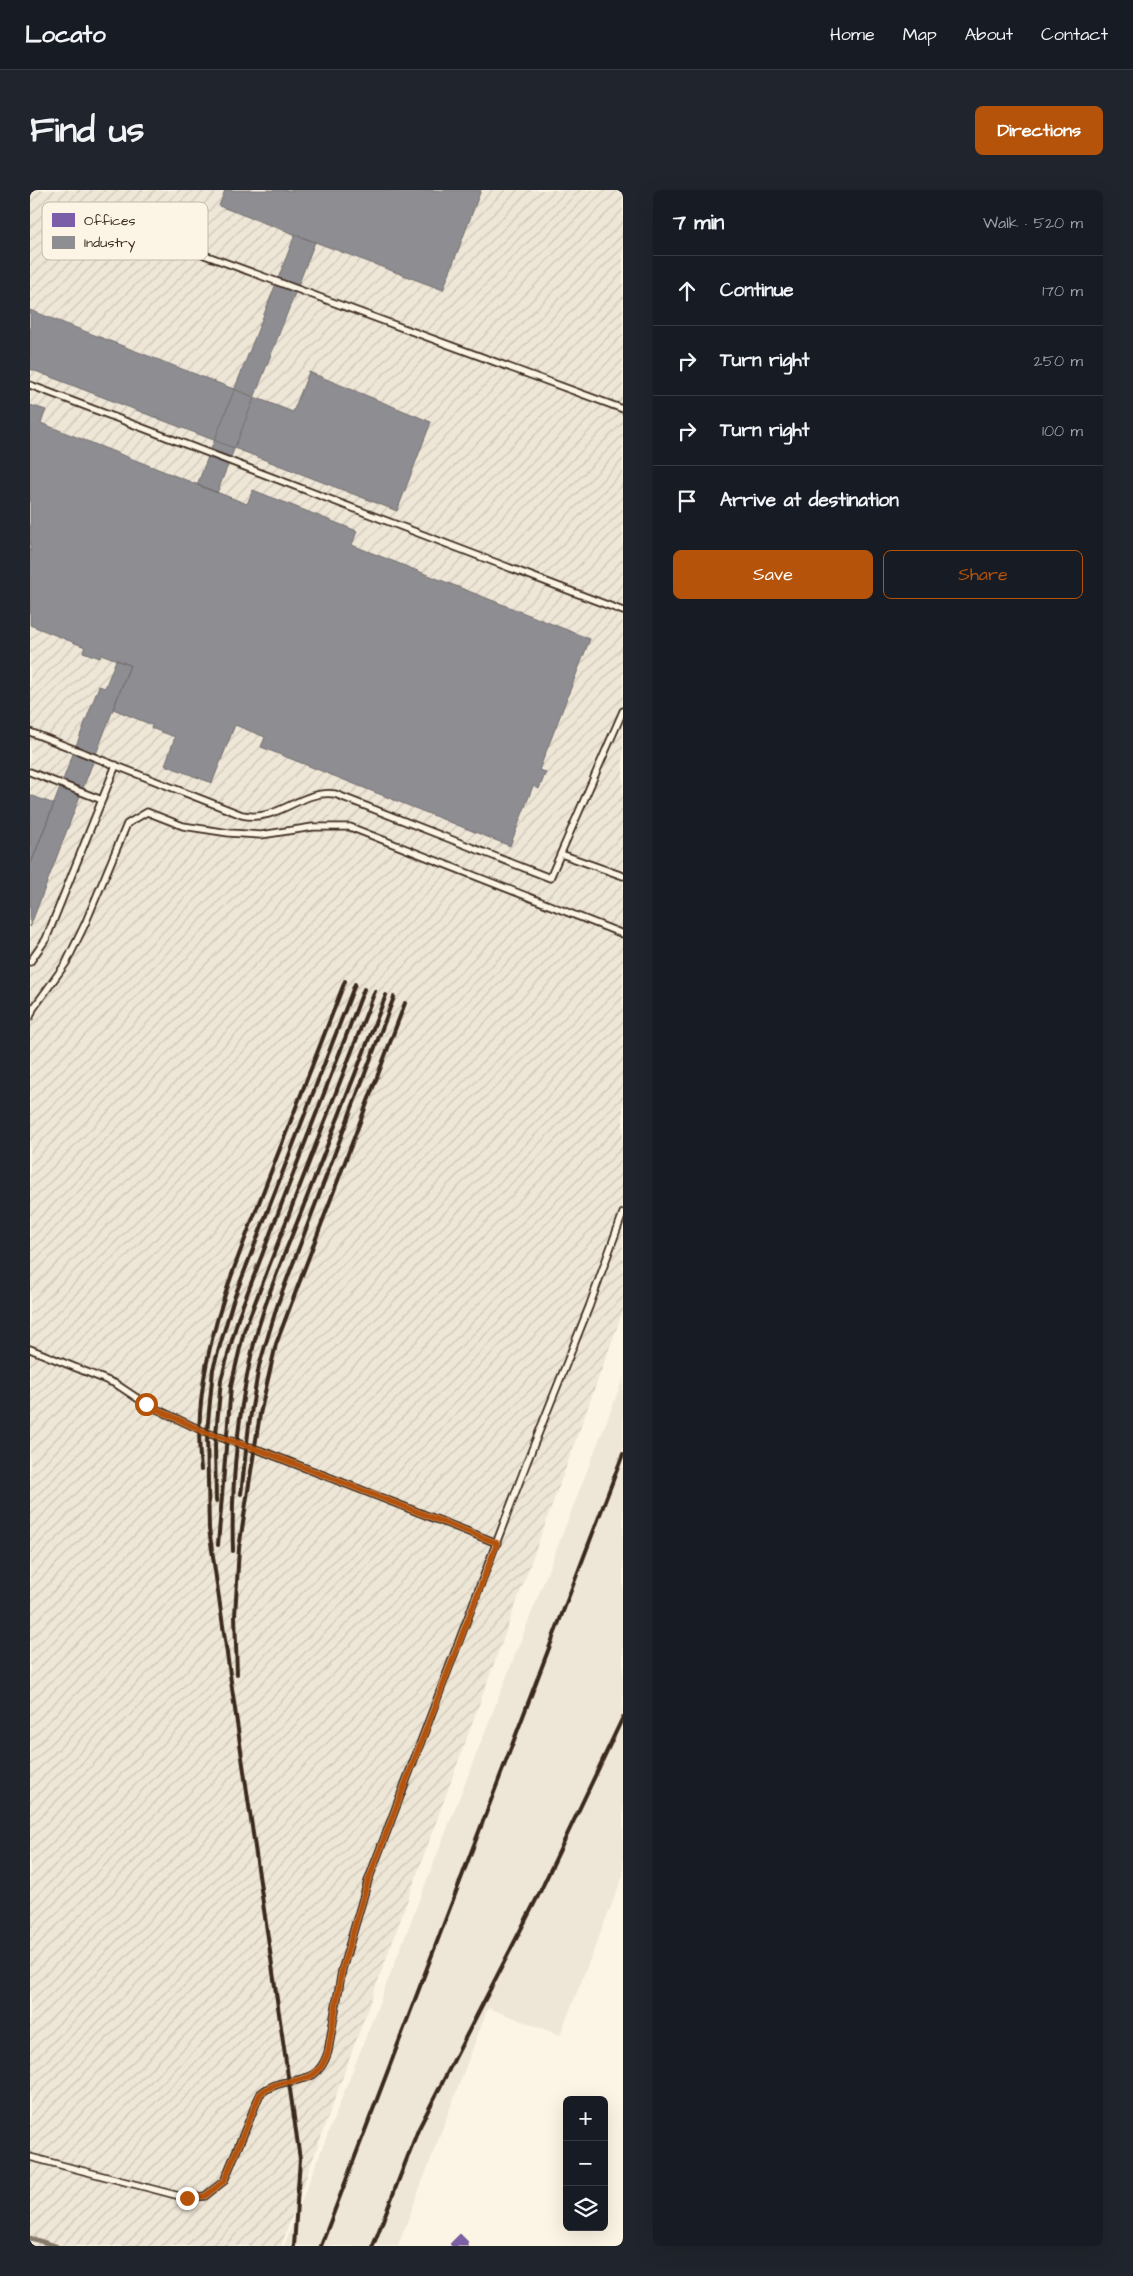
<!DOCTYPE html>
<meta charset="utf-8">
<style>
:root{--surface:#171b24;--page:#20242c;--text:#f1f3f6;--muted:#9ea1a6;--line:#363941;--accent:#b45309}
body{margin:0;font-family:"Architects Daughter",sans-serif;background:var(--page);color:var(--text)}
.controls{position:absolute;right:15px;bottom:15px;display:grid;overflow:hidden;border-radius:8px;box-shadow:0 5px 20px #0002}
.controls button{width:45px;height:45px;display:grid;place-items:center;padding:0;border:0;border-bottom:1px solid var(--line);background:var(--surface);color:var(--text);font:25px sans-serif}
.stop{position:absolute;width:15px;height:15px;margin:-11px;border:4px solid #b45309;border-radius:50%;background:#fff}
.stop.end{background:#b45309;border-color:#fff;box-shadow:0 1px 5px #0008}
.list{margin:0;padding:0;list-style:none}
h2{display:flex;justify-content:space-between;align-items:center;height:65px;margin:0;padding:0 20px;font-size:21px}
h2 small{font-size:16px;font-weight:400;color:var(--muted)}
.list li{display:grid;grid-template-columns:32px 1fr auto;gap:15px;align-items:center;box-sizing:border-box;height:70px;padding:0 20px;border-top:1px solid var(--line)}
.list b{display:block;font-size:19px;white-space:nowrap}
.list em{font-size:16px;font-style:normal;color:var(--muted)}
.actions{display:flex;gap:10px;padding:15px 20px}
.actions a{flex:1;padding:11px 0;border:1px solid var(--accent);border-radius:8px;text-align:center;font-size:18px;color:var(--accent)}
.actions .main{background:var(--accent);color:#fff}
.icon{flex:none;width:28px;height:28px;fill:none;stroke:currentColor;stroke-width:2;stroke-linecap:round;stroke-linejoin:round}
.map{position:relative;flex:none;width:593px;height:2056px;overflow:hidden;border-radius:8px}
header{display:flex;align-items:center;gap:30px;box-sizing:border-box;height:70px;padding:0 25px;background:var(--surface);border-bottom:1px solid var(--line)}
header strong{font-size:24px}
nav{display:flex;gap:28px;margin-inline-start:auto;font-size:18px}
.intro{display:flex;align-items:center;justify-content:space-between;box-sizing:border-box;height:120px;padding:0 30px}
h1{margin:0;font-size:35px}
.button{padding:12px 22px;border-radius:8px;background:var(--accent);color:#fff;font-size:18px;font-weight:700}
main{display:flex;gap:30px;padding:0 30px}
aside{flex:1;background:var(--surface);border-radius:8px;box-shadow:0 5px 20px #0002}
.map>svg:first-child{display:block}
.built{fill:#eee6d6}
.industrial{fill:url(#industrial-furrows)}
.offices{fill:#7b5ea7;stroke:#684e7e}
.industry{fill:#8d8d92;stroke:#746f6f}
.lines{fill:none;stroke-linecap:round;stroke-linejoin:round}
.stream{stroke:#85796b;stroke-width:4.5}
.service-casing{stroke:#3b2a1e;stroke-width:9}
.service{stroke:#fcf5e5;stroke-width:5.5}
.rail{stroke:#3b2a1e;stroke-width:4}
.route{stroke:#b45309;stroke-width:6}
.key{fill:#fcf5e5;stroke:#c2b8a9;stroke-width:1}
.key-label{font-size:14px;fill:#3b2a1e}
</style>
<header>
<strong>Locato</strong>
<nav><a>Home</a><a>Map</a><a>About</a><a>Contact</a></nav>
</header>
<div class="intro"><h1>Find us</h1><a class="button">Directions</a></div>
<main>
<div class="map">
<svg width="593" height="2056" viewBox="0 0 593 2056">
<defs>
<pattern id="industrial-furrows" width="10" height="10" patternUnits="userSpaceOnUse" patternTransform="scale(1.25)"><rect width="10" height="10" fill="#eee6d6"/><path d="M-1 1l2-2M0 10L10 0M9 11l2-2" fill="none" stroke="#cdc5b7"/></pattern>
</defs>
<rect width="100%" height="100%" fill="#fcf5e5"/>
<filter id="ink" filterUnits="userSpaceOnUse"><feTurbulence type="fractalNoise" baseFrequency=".02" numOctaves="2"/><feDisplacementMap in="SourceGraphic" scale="10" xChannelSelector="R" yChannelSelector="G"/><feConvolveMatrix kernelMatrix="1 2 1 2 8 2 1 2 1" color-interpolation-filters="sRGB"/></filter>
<g filter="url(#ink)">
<path class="built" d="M593,1189V1686L530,1845L458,1818L368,2056H254Z"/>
<path class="industrial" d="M0,0H593V1121L251,2056H0Z"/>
<path class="offices" d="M430,2044L438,2052L436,2054L438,2056H422L420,2054Z"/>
<path class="industry" d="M195,0H451L413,100L189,16Z
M265,45L285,52L187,303L167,295Z
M0,120L263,222L279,182L401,232L367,321L0,179Z
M0,215L16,220L11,233L217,314L223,300L327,341L322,355L560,449L509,580L516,582L509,599L503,596L480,656L231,557L235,547L205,535L182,593L135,575L145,547L121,538L122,535L83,519L100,475L71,464L70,468L53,462L55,457L0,435Z
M86,470L100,475L0,737V676L69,496L75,498Z
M0,605L24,614L0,676Z"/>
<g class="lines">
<path class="stream" d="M0,2048L26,2056"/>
<defs>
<path id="service" d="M142,53L593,219
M0,195L593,421
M0,542L212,625C249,633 270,599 305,604L520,688L593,521
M0,582L72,610
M531,664L593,686
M0,772L16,749L86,575
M0,827L3,819L36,773L55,734L97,634L117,622L153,636L199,643L231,645L283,637H320L593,744
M0,1159L86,1194L116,1214L177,1243L232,1261L467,1353
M0,1967L157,2008L175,2006L194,1991L230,1904C257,1881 285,1903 298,1862L312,1780L338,1691L497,1272L559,1117L593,1023"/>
</defs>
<use href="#service" class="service-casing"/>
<use href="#service" class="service"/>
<path class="rail" d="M171,1280C160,1178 201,1086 237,992C263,925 289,858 315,791
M211,1304L219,1235L229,1176L248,1113L364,807
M186,1311L185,1255L191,1190L209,1125L334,799
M188,1355L201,1196L214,1141L345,801
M203,1361C201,1295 207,1231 221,1166C232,1116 253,1068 272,1020C300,948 328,877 356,805
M207,1484L205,1426L209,1358L230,1224L246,1154L375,813
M264,2056L270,1969L179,1339L177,1243L183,1179L203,1111L325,794
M291,2056L593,1264
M343,2056L388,1940L508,1706L593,1527"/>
</g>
</g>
<g class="lines" filter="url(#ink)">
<path class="route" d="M116,1214L177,1243L232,1261L467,1353L338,1691L312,1780L298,1862C285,1903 257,1881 230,1904L194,1991L175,2006L157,2008"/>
</g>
<rect x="12" y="12" width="166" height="58" rx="8" class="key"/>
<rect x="22" y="23" width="23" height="14" fill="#7b5ea7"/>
<rect x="22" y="46" width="23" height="13" fill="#8d8d92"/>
<g class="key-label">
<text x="54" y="35">Offices</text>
<text x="54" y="57">Industry</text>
</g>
</svg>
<div class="controls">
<button>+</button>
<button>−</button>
<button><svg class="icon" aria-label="layers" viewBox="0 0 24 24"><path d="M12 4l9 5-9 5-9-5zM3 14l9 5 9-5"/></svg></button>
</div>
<div class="stop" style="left:116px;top:1214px"></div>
<div class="stop end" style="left:157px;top:2008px"></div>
</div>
<aside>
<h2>7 min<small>Walk · 520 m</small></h2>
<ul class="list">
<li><svg class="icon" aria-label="ahead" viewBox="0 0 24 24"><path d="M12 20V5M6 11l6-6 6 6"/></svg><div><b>Continue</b></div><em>170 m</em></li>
<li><svg class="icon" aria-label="right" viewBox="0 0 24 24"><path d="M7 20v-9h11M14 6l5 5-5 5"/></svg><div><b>Turn right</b></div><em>250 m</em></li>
<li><svg class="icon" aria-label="right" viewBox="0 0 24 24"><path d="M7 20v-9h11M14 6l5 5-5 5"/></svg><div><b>Turn right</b></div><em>100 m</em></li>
<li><svg class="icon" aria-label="arrive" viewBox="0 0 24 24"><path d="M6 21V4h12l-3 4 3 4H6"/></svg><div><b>Arrive at destination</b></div></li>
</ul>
<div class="actions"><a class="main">Save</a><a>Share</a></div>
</aside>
</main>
